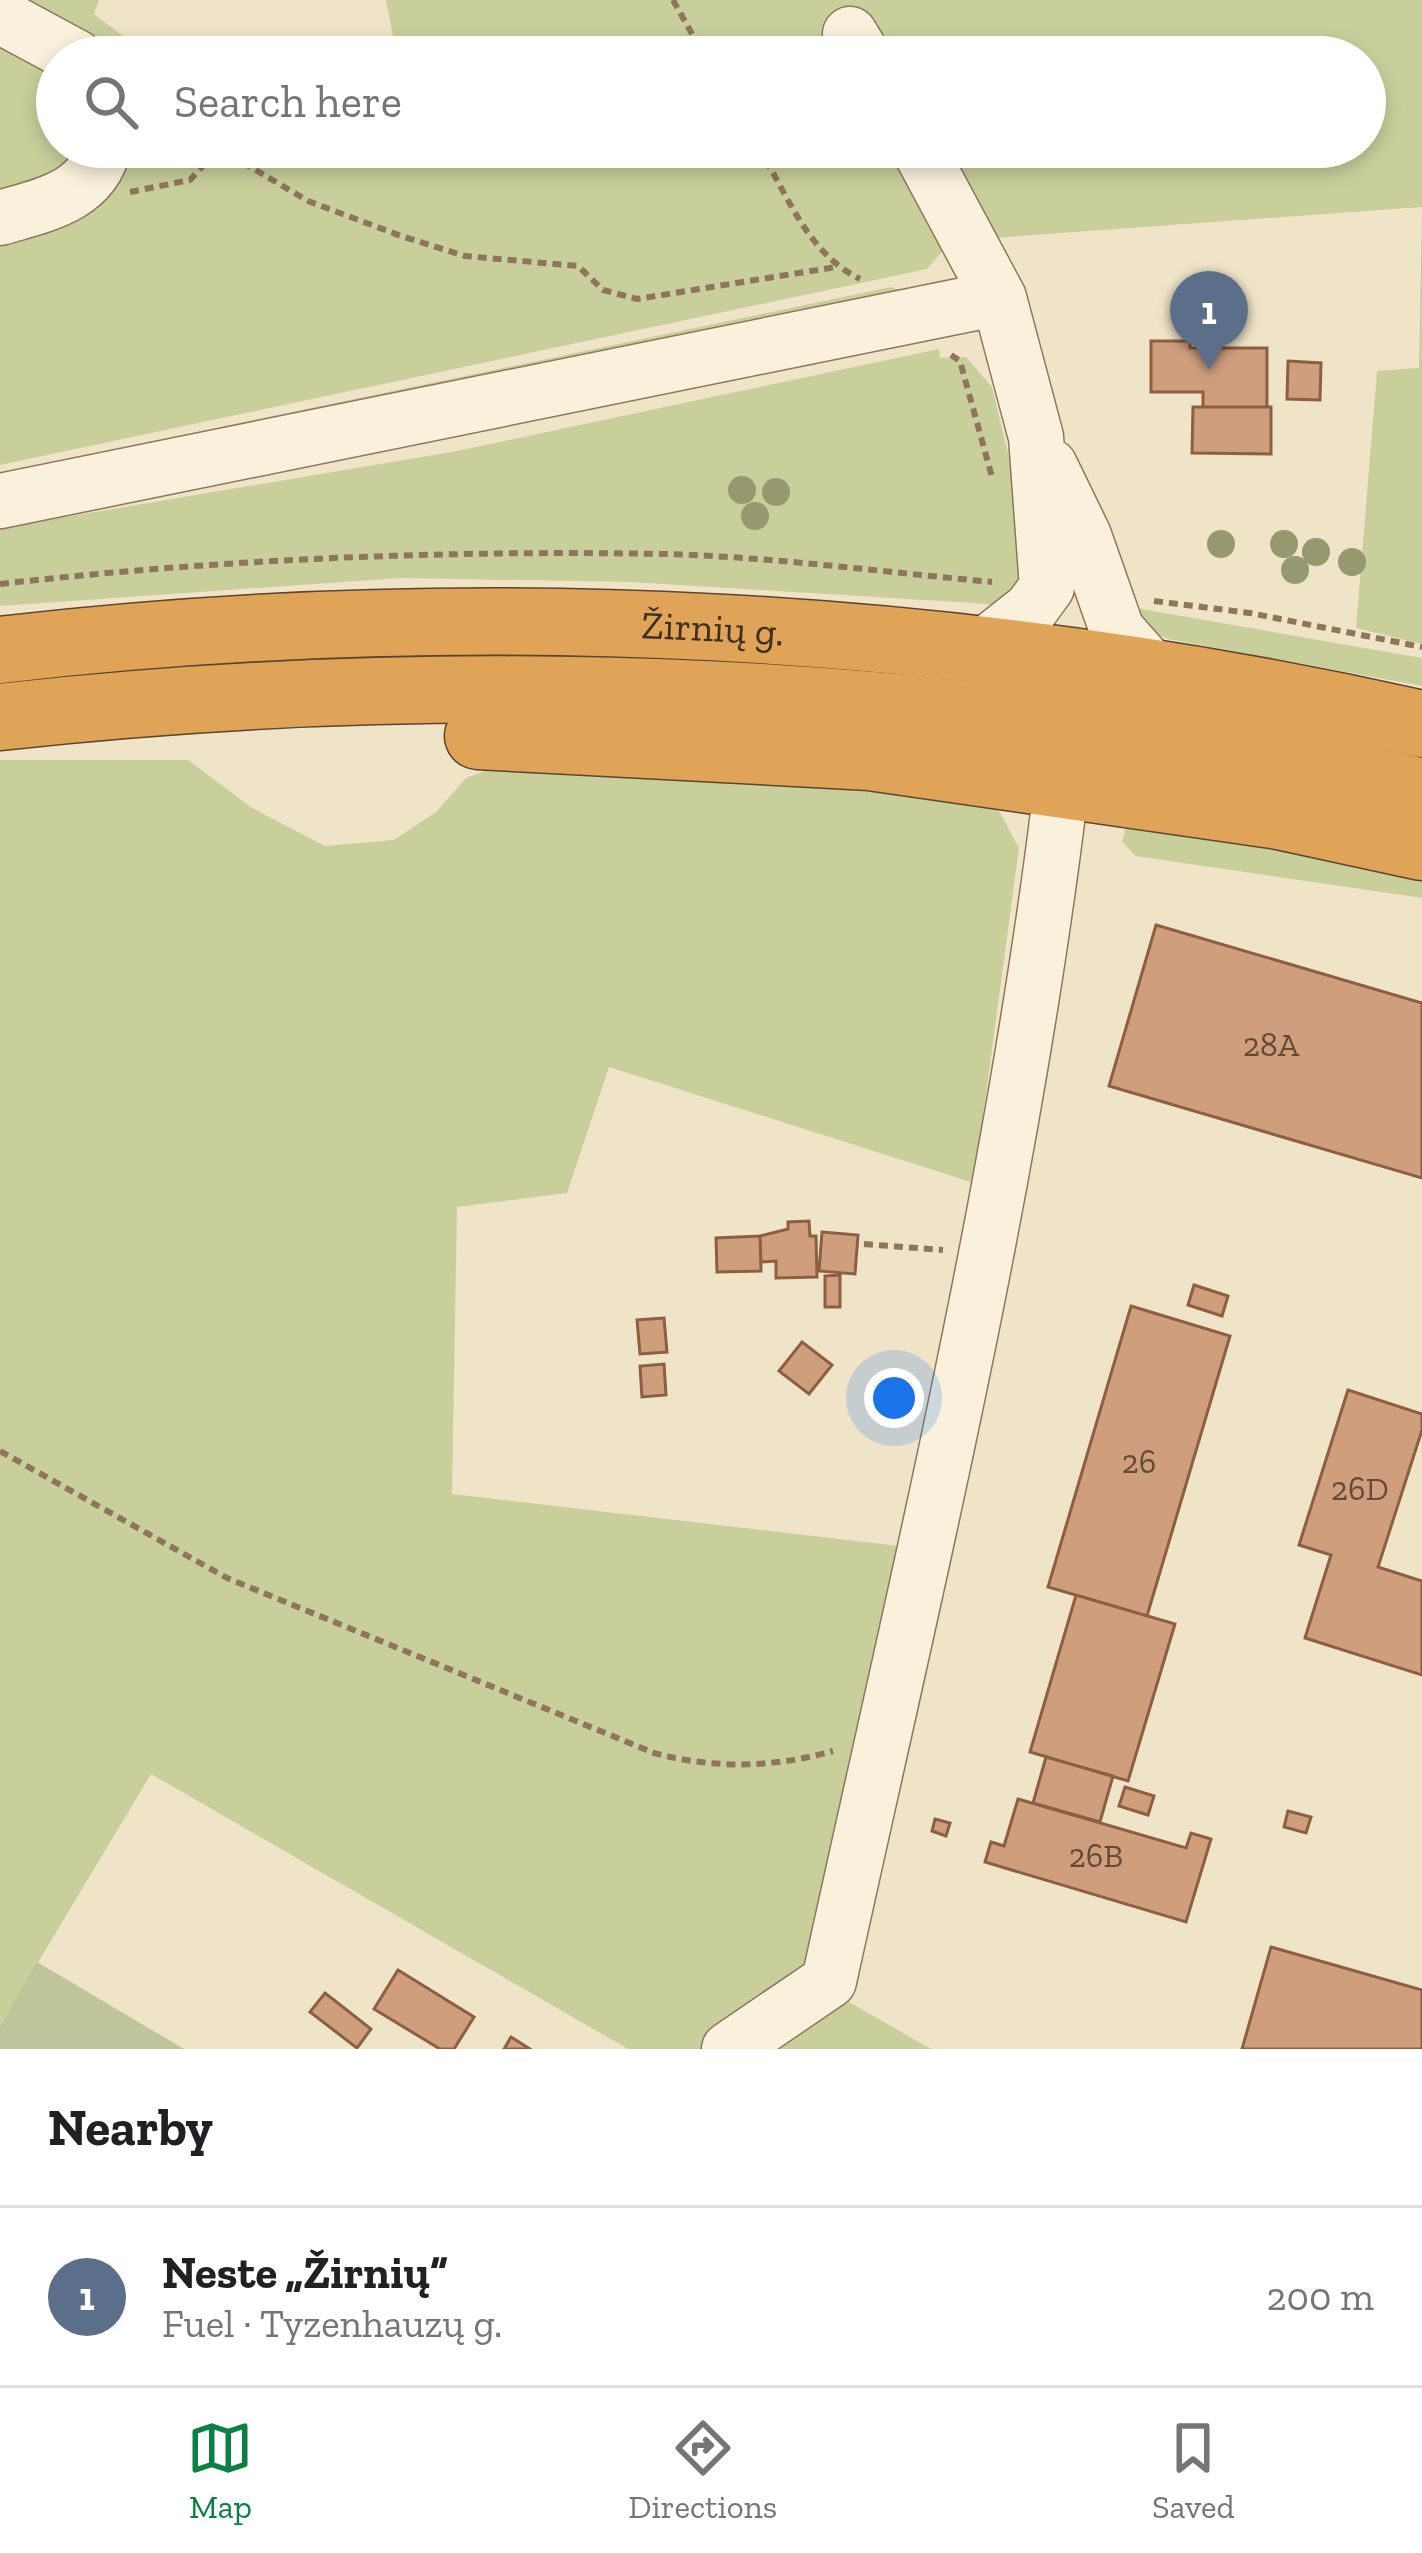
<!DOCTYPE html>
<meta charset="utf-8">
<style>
:root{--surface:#fff;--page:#f2f2f2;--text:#202124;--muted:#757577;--line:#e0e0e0;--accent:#0b8043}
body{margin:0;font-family:"Zilla Slab",serif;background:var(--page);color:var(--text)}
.you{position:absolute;left:894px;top:1398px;width:42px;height:42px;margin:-30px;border:9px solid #fff;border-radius:50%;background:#1a73e8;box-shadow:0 0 0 18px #1a73e833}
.badge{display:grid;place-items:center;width:78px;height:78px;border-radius:50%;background:var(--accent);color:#fff;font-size:39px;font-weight:700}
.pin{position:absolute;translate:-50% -99px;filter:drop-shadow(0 3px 6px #0008)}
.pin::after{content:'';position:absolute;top:63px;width:42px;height:36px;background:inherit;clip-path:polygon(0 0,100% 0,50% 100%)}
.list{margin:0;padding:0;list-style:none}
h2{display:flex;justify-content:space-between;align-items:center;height:156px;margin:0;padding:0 48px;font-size:51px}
h2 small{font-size:39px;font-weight:400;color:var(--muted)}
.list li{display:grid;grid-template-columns:78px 1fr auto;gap:36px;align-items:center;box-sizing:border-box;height:180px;padding:0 48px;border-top:3px solid var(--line)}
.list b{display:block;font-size:45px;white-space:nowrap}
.list p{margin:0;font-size:39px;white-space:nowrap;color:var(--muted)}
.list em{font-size:39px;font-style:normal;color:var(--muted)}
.icon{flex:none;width:66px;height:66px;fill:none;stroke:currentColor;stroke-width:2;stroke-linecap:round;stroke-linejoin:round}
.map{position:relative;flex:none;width:1422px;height:2049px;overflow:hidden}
.search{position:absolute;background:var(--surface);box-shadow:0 6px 18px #0003;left:36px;right:36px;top:36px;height:132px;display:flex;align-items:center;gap:30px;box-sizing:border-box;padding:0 42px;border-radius:66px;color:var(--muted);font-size:45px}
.sheet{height:336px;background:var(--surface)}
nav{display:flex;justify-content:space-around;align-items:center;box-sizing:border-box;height:168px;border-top:3px solid var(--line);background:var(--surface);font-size:33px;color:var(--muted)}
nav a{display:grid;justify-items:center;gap:6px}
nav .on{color:var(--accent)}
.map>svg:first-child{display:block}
.green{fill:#c9cf9b}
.cemetery{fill:#bfc49a}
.building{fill:#cf9f7d;stroke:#8d5f41;stroke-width:3}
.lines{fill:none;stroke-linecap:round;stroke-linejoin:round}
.minor-casing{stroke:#8d765c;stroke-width:57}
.highway-casing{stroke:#5b4430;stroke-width:69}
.path{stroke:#8d765c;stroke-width:6;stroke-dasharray:9 6;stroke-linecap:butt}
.minor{stroke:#faf1dc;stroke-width:54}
.highway{stroke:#e0a458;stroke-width:66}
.tree{fill:#96986f}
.labels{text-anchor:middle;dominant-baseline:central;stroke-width:12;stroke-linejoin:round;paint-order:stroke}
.number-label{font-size:33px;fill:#624a37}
.street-label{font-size:39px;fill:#3d2e20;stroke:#f7eed8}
</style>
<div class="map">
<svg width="1422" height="2049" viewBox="0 0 1422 2049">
<rect width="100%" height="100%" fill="#f0e4c8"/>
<path class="green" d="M0,0H99L94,14L151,57H57V147H1365V57H397L386,0H1422V207L952,241L927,269L0,465Z
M1422,208V644L1356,628L1377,371L1419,368Z
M891,287L899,290L0,478V473Z
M939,349L940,358L966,357L992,387L1029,541L1030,573L1005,605L630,582L401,578L0,606V528L457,451Z
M1130,607L1422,658V686L1168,639L1155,633Z
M0,760H188L252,808L325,846L394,840L436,812L466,778L497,766L973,794L999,811L1019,848L974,1183L609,1067L567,1193L457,1207L452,1494L899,1546L811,1980L931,2049H628L151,1774L0,2026Z
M1128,821L1422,872V898L1135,856L1122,841Z"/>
<path class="cemetery" d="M37,1962L184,2049H0V2026Z"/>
<path class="building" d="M1151,341H1190V348H1267V407H1203V392H1151Z
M1288,361L1321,363L1320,400L1287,399Z
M1193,407H1271V454L1192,453Z
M1156,925L1422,1003V1178L1109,1086Z
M809,1221L810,1236H816L817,1277L776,1278V1261L761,1262L760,1236L788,1229V1222Z
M822,1232L858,1235L855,1274L819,1271Z
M760,1236L761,1271L717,1272L716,1238Z
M840,1275V1307H825V1276Z
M1194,1285L1228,1296L1222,1316L1188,1305Z
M1131,1306L1230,1336L1147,1616L1048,1587Z
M664,1318L667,1352L640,1354L637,1320Z
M802,1342L832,1365L809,1394L779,1371Z
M664,1364L666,1395L642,1397L640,1366Z
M1348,1390L1422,1414V1430L1378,1567L1422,1581V1675L1305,1638L1331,1555L1299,1545Z
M1076,1595L1175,1624L1128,1781L1030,1752Z
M1046,1757L1113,1776L1100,1822L1033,1803Z
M1125,1787L1154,1796L1148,1815L1119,1806Z
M1018,1799L1186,1848L1191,1833L1211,1839L1186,1922L985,1862L991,1842L1004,1846Z
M1288,1811L1311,1817L1306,1833L1284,1827Z
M935,1819L950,1823L946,1836L932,1831Z
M1271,1947L1422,1990V2049H1242Z
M398,1970L474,2017L454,2049H440L374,2009Z
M325,1993L371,2029L357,2048L310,2012Z
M511,2037L530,2049H504Z"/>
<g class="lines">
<defs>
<path id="minor" d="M0,16L76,57
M850,34L864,57
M918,147L999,298L1036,437L1047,587L1031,609L979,650
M0,218C43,205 92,197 104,147
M1050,466L1084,536L1117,630L1156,674
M0,501L999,298
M729,2049L829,1981C916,1584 1014,1185 1062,781"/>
<g id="highway">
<path id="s1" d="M0,650C471,595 959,620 1422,724"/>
<path d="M0,717C458,666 973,683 1422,792"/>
<path d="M478,736L870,757L1279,816L1422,847"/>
</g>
</defs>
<use href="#minor" class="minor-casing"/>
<use href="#highway" class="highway-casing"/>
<path class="path" d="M673,0L705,57
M217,147L308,201L401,236L465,256L578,266L603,290L637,299L836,267
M758,147C788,195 807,253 860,279
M130,192L190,180L219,148
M951,355L960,361L992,477
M0,584C220,559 443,550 665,554C773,557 883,572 992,582
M1154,601L1250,613L1422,647
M864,1244L943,1250
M0,1451L227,1578L654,1753C714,1769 773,1768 833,1751"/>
<use href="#minor" class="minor"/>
<use href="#highway" class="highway"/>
</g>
<g class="tree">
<circle cx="742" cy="490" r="14"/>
<circle cx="776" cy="492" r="14"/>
<circle cx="755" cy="516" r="14"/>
<circle cx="1221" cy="544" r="14"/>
<circle cx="1284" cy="544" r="14"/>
<circle cx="1316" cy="552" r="14"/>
<circle cx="1352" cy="562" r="14"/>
<circle cx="1295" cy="570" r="14"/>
</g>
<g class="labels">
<g class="number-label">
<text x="1271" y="1044">28A</text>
<text x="1139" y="1461">26</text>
<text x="1360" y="1488">26D</text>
<text x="1096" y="1855">26B</text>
</g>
<g class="street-label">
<text stroke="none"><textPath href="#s1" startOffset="714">Žirnių g.</textPath></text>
</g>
</g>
</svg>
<div class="you"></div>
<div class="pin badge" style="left:1209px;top:370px;background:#5c6f8a">1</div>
<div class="search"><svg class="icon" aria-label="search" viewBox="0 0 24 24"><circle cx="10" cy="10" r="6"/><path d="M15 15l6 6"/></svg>Search here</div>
</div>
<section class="sheet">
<h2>Nearby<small></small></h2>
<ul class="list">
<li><span class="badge" style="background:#5c6f8a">1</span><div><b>Neste „Žirnių“</b><p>Fuel · Tyzenhauzų g.</p></div><em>200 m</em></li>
</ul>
</section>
<nav>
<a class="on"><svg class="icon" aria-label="map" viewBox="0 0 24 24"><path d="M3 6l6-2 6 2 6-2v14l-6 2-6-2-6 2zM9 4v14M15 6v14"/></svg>Map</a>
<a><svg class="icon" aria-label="directions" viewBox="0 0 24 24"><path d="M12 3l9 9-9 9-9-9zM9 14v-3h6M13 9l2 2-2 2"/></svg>Directions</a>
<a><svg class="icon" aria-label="saved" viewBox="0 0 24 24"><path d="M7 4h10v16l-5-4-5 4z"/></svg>Saved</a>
</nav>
